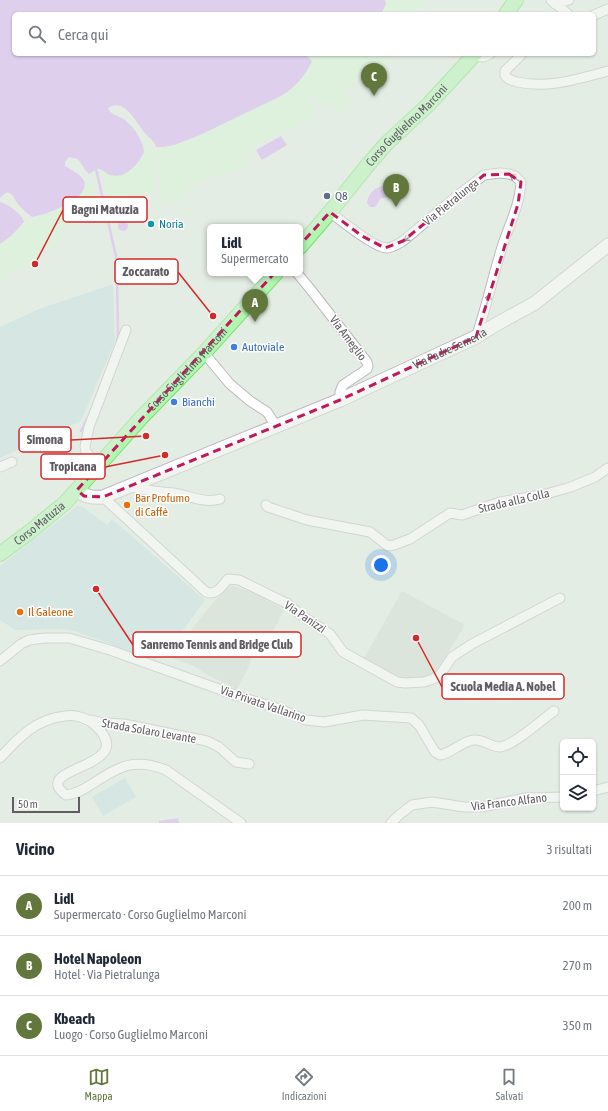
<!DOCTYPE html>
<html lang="it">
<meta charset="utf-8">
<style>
:root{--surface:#fff;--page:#f6f6f7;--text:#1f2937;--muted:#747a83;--line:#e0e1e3;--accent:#61773c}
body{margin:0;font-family:"Asap Condensed",sans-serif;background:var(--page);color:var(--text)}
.controls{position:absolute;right:12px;bottom:12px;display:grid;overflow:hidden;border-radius:6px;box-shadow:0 1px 3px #0004}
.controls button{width:36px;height:36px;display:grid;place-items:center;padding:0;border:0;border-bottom:1px solid var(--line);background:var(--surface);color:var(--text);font:20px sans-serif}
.scale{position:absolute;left:12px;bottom:10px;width:68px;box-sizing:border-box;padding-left:4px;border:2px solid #615c63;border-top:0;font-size:11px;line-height:14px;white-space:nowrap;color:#615c63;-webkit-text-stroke:3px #fff;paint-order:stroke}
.you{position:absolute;left:381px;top:565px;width:14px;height:14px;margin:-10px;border:3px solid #fff;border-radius:50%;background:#1a73e8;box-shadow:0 0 0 6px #1a73e833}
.badge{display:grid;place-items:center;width:26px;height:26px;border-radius:50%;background:var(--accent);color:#fff;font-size:13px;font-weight:700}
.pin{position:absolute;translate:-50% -33px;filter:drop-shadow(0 1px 2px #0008)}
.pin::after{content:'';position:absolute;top:21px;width:14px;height:12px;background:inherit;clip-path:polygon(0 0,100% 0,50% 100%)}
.popup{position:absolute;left:207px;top:224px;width:96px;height:52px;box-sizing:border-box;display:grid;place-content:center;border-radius:6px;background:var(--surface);filter:drop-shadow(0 1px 3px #0005);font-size:13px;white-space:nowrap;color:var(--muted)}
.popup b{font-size:15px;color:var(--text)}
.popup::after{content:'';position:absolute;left:50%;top:100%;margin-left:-8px;border:8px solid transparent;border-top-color:var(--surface)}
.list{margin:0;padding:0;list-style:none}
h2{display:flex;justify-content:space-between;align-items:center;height:52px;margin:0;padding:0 16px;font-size:17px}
h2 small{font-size:13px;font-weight:400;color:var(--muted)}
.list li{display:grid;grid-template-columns:26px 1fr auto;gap:12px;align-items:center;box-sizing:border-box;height:60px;padding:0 16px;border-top:1px solid var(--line)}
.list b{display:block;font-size:15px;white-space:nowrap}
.list p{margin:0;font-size:13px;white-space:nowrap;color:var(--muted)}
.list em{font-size:13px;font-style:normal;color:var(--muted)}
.icon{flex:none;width:22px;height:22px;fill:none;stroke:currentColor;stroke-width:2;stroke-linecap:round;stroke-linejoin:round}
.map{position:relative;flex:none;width:608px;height:823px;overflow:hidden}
.search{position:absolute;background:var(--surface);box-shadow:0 1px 3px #0004;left:12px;right:12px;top:12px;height:44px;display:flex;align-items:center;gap:10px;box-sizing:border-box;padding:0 14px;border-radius:6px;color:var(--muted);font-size:15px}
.sheet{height:232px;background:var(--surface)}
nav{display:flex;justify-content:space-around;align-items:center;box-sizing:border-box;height:56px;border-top:1px solid var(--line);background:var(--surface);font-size:11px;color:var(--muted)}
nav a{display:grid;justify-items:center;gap:2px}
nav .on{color:var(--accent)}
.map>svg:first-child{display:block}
.education{fill:#d3dcd2}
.green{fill:#c3dde2}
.sand{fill:#d8f6d6}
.water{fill:#d7abf5}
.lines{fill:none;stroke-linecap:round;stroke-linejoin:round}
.stream{stroke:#d7abf5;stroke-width:2.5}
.street-casing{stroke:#bdb9be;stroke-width:11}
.secondary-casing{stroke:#bfb9c0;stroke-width:15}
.primary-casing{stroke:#77e168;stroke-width:16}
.street{stroke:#fff;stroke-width:9}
.secondary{stroke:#fff;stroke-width:13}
.primary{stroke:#b0f6b0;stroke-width:14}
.oneway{stroke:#a09da1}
.marked{fill:none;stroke:#c2185b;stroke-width:3;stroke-dasharray:8 5;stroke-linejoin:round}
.service-dot{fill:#5c6f8a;stroke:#fff;stroke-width:1.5}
.culture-dot{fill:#0f9aa8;stroke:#fff;stroke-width:1.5}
.shop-dot{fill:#3f7fe0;stroke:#fff;stroke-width:1.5}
.food-dot{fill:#e8710a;stroke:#fff;stroke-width:1.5}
.labels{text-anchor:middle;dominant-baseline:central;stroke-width:3;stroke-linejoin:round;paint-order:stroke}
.street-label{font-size:12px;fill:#615c63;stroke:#fff}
.service-label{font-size:12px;fill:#4e5e75;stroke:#fff;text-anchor:start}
.culture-label{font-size:12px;fill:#0d838f;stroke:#fff;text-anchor:start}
.shop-label{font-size:12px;fill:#366cbe;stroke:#fff;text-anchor:start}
.food-label{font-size:12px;fill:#c56008;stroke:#fff;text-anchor:start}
.leader{fill:none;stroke:#d62828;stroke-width:1.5}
.callout-dot{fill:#d62828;stroke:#fff;stroke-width:1.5}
.callout{fill:#fff;stroke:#d62828;stroke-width:1.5}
.callout-label{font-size:13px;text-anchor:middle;font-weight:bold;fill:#615c63}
</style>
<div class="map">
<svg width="608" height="823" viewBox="0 0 608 823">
<rect width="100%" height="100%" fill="#e4ede4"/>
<path class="education" d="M232,585L256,594L284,610L274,629L254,653L248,668L237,689L207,675L194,666L174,659L173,653L215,600L224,591Z
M402,591L465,625L442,662L432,675L416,680L400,678L364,658Z"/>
<path class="green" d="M111,285H113L115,342L81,421L0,458V327L39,309Z
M77,506L83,507L107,525L112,519L205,600L164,656L157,657L156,660L74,631L61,629L15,630L0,620V566Z
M125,778L136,797L103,816L92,797Z"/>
<path class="sand" d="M385,0H424L415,14H381L386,4Z
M305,54H394L380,70L369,63L344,93L352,102L339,114L328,102L323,107L314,95L308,100L316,111L308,120L288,130L280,132L244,154L248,165L188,186L190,193L181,194L179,203L162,202L156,147C185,148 225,123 251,110C260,105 273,102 282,96C294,87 306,75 312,61Z
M149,143L152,147L156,186L152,193L122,196L115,202L109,204L102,172L113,174L136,162Z
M90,181L96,197L87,201L91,211L75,226L71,222L58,232L62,237L52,246L46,241L37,249L43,256L29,268L24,262L0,280V244L11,236L24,222L28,221L31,223L32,217C45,215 88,200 84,182Z"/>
<path class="water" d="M0,0H385L386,4L381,14H14V54H305L312,61C305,76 295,88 281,96L200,135L174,145L164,147H156C153,138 149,139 144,132C136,122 124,97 108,108C111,116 119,115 125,120C135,128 143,141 144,152C138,165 124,181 108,174C104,172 101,168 97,169C94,170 92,173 89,174L86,171L78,159L69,157L65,162V166C71,170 81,174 84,181C91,199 45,215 32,217C27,213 22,209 18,204C13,198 11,186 0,198Z
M281,136L287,145L262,160L256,150Z
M382,186L386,187L388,194L386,197L380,199C377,204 377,208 370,207L367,203C368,194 373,189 382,186Z
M0,200V202C8,204 22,214 24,222L11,236L0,244Z
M118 226a5 5 0 1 1 10 0a5 5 0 1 1-10 0Z
M178,818L179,823H159V821Z"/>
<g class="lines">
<path class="stream" d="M96,169L116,256V265
M116,346L118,336L117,275
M81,431L88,417"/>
<defs>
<path id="street" d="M551,0L568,14
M555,4L569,0
M594,15L608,9
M519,54L520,56L505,71V75C507,80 512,80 517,82C548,89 578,79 608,71
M474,56L483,57L490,54
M330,212C340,220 374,247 386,248C392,248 398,244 403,241L458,195L484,175L500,173L509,174L515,176L521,182C520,204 510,223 503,244C493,275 487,306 476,337
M297,273L311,290L367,362L368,366L367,369L343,385L340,392V400
M204,353L230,384L250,401L267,412L276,426
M99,466L86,452L85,447L89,427L126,330
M0,467L12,462
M129,486C143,491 158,491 173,493C188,495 204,504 220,499
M103,497L206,592C216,596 222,586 228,579L239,580L288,604L301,615L330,634L343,652L397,682L405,683L424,682L433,679L440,675L452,657L472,644L560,598
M266,505L268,507L307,520L370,532L388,546L394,545L410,539L450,513L462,515L500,502L546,494L571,487L595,477L608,468
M0,661L21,644L29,640L45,638H69L110,650L241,697L280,709L306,720L324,722L363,715L411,718L419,725L435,752L440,755C452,753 462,741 474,740C484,739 490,747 500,747C513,746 543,719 554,711
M90,720L103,723L124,724L207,741L219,747L236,762L249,764
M0,758C19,737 36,719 65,716C76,714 89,719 96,726C141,769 27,766 66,795C76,794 83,790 92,784C119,767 133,757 166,770L241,823
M593,791L608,787
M391,823L399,815L412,805L432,802L464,807H482L525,798L563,797"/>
<g id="secondary">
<path id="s1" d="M77,490C86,497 92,498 103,497L340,400L476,337L495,325L535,303L608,245"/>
</g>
<g id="primary">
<path d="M506,14L516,0"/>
<path id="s2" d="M300,247L330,212L367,166L386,144L429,104L475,54"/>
<path id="s3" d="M0,554L27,534L65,503L141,418L204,353L276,273"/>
</g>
</defs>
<use href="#street" class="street-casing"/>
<use href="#secondary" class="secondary-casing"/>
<use href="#primary" class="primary-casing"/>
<use href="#street" class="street"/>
<use href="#secondary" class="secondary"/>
<use href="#primary" class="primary"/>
</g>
<defs><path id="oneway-shaft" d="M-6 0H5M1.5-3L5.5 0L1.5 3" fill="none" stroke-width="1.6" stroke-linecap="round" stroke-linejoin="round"/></defs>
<g class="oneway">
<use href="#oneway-shaft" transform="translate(515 178) rotate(-146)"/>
<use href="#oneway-shaft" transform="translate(409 237) rotate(139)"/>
<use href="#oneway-shaft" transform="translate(488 300) rotate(-75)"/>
</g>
<path d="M0 0H608V823H0ZM509,174L521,182L518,204L476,337L340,400L103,497L84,496L77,490L330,212L362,236L385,248L403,241L484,175Z" fill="#e4ede4" fill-opacity=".55" fill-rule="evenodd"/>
<path class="marked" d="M509,174L521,182L518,204L476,337L340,400L103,497L84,496L77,490L330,212L362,236L385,248L403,241L484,175Z"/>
<circle class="service-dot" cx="327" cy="196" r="4"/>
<circle class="culture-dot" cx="151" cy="224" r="4"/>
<g class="shop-dot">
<circle cx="234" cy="347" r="4"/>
<circle cx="174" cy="402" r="4"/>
</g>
<g class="food-dot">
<circle cx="127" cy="505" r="4"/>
<circle cx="20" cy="612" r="4"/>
</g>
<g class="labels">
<g class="street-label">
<text stroke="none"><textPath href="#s2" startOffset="162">Corso Guglielmo Marconi</textPath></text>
<text transform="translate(451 202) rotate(-39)">Via Pietralunga</text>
<text transform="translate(348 338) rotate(53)">Via Ameglio</text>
<text stroke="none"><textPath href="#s1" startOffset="405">Via Padre Semeria</textPath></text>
<text stroke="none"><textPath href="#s3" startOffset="264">Corso Guglielmo Marconi</textPath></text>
<text transform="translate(514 501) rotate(-13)">Strada alla Colla</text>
<text stroke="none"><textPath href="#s3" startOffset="50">Corso Matuzia</textPath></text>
<text transform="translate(305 617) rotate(34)">Via Panizzi</text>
<text transform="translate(263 704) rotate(19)">Via Privata Vallarino</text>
<text transform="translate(149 731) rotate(10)">Strada Solaro Levante</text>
<text transform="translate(509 802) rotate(-7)">Via Franco Alfano</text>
</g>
<g class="service-label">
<text x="335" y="196">Q8</text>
</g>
<g class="culture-label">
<text x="159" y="224">Noria</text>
</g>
<g class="shop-label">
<text x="242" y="347">Autoviale</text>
<text x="182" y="402">Bianchi</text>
</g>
<g class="food-label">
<text x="135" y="498">Bar Profumo<tspan x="135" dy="14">di Caffè</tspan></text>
<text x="28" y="612">Il Galeone</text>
</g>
</g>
<path class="leader" d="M35 264L63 210M213 316L178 272M146 436L71 440M165 455L105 467M96 589L133 645M416 638L442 687"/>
<g class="callout-dot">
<circle cx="35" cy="264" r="4"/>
<circle cx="213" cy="316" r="4"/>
<circle cx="146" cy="436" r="4"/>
<circle cx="165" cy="455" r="4"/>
<circle cx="96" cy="589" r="4"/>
<circle cx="416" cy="638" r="4"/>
</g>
<g class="callout">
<rect x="63" y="197" width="84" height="25" rx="4"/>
<rect x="115" y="259" width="63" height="25" rx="4"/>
<rect x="19" y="427" width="52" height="25" rx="4"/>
<rect x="41" y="454" width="64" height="25" rx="4"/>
<rect x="133" y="632" width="168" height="25" rx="4"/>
<rect x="442" y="674" width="122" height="25" rx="4"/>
</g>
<g class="callout-label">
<text x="105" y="214">Bagni Matuzia</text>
<text x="146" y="276">Zoccarato</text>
<text x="45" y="444">Simona</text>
<text x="73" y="471">Tropicana</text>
<text x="217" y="649">Sanremo Tennis and Bridge Club</text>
<text x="503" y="691">Scuola Media A. Nobel</text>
</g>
</svg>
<div class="controls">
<button><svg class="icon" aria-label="locate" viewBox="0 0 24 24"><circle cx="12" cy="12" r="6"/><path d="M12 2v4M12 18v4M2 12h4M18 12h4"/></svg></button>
<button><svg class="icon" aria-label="layers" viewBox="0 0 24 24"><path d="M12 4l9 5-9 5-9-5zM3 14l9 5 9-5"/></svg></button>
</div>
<div class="scale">50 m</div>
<div class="you"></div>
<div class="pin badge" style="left:255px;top:322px">A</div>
<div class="popup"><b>Lidl</b>Supermercato</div>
<div class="pin badge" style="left:396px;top:207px">B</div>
<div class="pin badge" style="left:374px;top:96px">C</div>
<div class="search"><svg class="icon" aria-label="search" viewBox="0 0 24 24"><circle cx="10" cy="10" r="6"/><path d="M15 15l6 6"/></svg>Cerca qui</div>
</div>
<section class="sheet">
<h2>Vicino<small>3 risultati</small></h2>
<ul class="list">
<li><span class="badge">A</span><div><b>Lidl</b><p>Supermercato · Corso Guglielmo Marconi</p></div><em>200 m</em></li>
<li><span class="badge">B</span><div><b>Hotel Napoleon</b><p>Hotel · Via Pietralunga</p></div><em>270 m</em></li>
<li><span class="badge">C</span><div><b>Kbeach</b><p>Luogo · Corso Guglielmo Marconi</p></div><em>350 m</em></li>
</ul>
</section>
<nav>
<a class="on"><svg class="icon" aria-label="map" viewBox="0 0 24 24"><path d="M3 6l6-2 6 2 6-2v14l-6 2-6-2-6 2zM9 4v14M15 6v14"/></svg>Mappa</a>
<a><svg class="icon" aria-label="directions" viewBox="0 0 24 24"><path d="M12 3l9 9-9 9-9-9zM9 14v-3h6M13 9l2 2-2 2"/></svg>Indicazioni</a>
<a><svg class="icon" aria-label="saved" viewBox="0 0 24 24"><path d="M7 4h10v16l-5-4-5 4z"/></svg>Salvati</a>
</nav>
